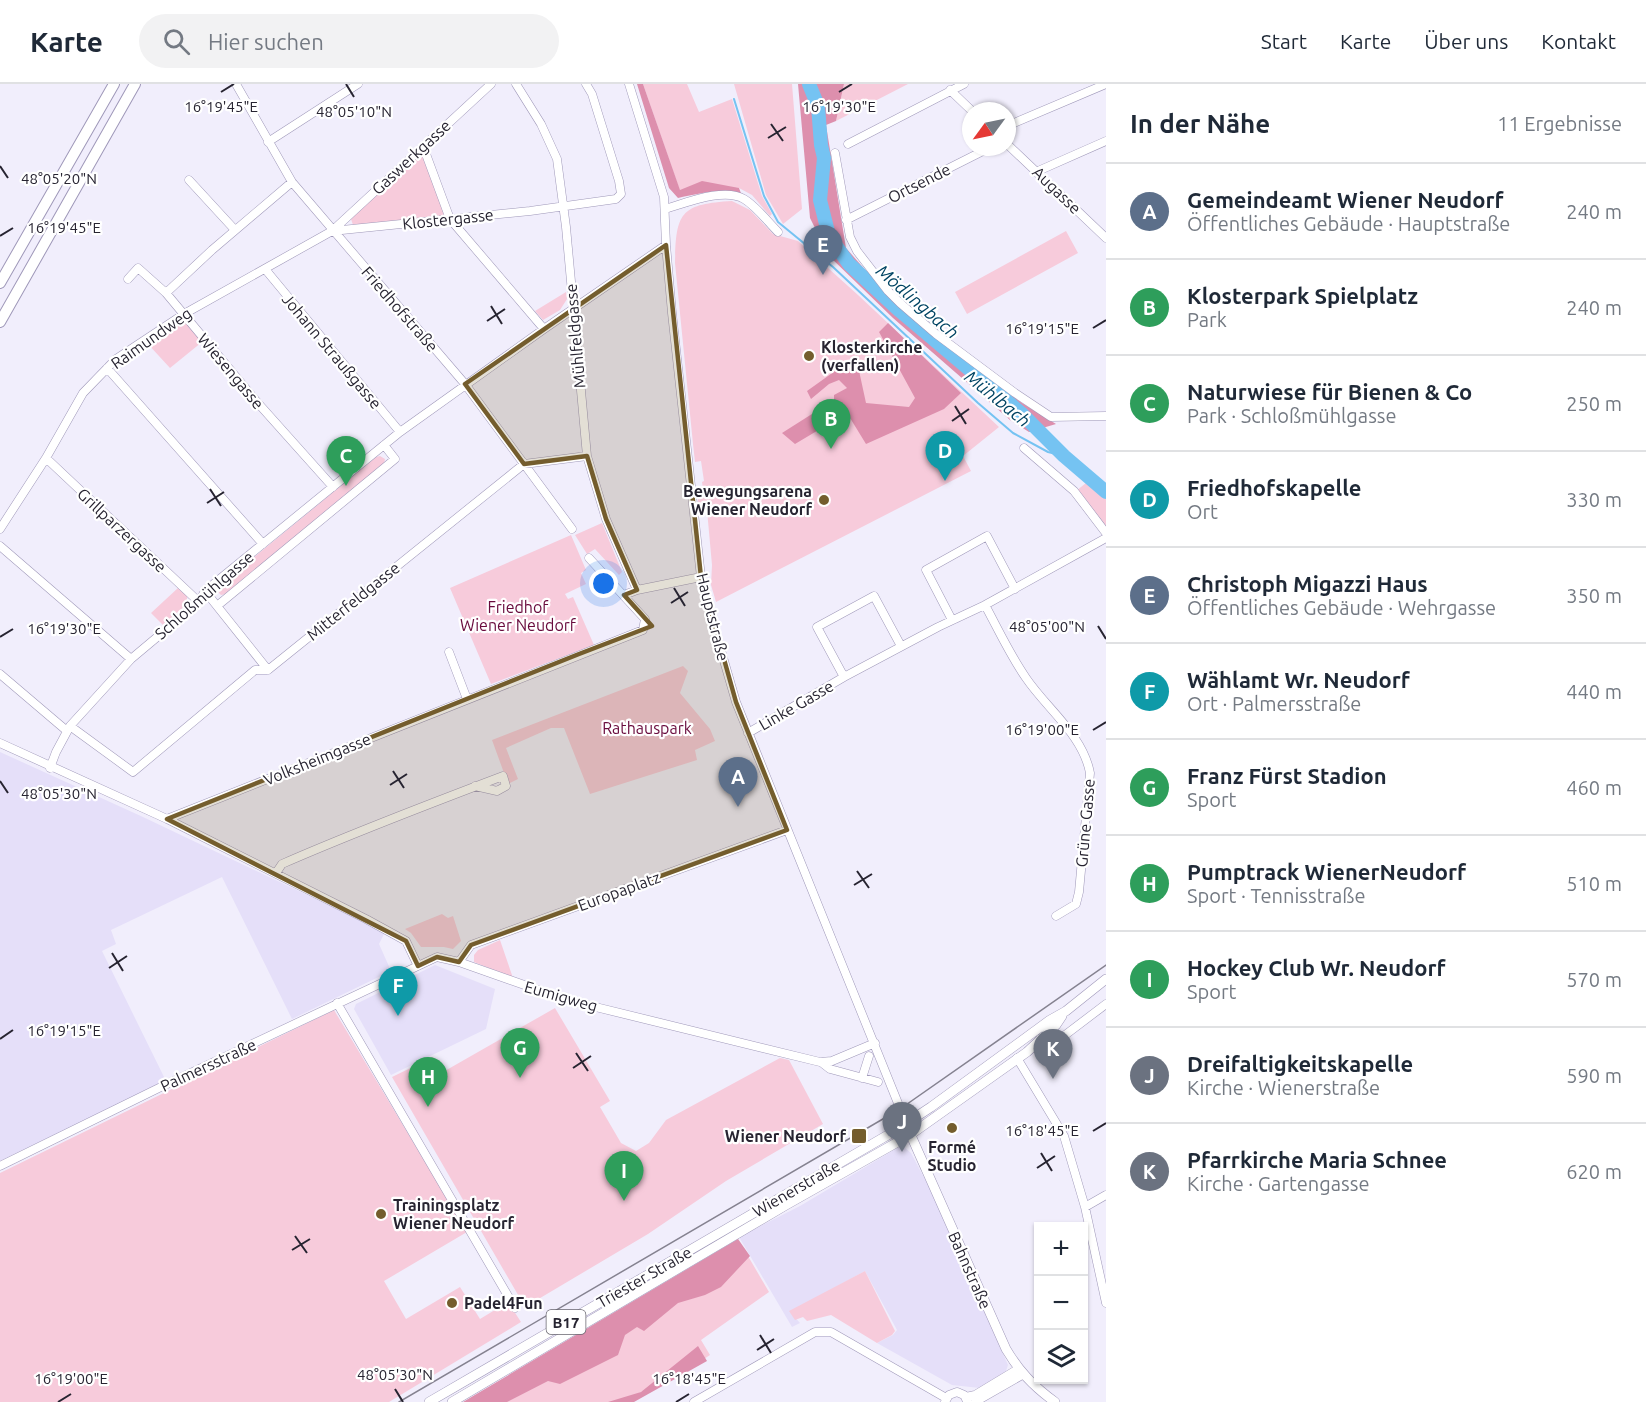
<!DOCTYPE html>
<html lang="de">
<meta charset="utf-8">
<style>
:root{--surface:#fff;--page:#f2f2f3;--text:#1f2937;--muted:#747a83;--line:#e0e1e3;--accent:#1a73e8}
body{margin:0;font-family:Ubuntu,sans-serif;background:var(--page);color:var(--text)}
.controls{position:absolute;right:18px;bottom:18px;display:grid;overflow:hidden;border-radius:0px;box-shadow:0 2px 4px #0004}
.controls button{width:54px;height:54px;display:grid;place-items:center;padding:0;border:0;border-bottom:2px solid var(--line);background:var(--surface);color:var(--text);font:30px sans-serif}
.compass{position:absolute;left:962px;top:18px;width:54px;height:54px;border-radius:50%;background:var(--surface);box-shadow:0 2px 4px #0004;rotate:237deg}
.you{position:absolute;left:604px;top:500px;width:21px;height:21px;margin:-15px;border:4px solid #fff;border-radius:50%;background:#1a73e8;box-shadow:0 0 0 9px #1a73e833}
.badge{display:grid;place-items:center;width:39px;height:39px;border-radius:50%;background:var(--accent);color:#fff;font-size:20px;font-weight:700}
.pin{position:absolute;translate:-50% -50px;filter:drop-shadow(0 2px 3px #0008)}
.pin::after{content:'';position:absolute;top:32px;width:21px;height:18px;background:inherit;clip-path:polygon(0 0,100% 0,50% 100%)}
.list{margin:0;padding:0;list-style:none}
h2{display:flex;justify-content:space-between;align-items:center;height:78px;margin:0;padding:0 24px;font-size:26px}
h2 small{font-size:20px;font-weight:400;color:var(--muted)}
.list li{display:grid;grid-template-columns:39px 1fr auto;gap:18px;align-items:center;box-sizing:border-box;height:96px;padding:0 24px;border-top:2px solid var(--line)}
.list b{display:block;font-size:22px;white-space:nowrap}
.list p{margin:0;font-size:20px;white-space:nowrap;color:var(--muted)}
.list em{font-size:20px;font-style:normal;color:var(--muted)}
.icon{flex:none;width:33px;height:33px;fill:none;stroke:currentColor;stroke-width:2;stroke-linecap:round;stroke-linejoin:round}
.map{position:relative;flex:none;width:1106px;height:1318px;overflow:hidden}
header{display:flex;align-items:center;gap:36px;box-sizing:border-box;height:84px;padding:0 30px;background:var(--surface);border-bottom:2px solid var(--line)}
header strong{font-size:28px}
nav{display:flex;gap:33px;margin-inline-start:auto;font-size:21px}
.search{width:420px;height:54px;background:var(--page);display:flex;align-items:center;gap:15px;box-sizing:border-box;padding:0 21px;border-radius:33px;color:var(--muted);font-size:22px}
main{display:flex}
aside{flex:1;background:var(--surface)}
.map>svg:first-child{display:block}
.built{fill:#e5dff9}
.green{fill:#f7cbdb}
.forest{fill:#dd8fad}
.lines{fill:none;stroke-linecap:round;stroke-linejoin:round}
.stream{stroke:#75c3f2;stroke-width:2}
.river{stroke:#75c3f2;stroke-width:14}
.minor-casing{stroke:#9f98b9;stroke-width:9}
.major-casing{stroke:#9f98b9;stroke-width:10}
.highway-casing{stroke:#9f98b9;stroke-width:12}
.minor{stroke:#fff;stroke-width:8}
.major{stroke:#fff;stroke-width:9}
.highway{stroke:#fff;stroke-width:10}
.tram{stroke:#858290;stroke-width:1.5}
.marked{fill:#745d2d;fill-opacity:0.2;stroke:#745d2d;stroke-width:4.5;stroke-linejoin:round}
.ticks{fill:none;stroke:#272431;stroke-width:2}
.poi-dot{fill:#745d2d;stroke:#fff;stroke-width:2}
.labels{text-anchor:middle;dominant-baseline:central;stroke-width:4.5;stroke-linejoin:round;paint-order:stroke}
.shield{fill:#fff;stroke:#68666f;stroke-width:1.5}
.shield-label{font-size:15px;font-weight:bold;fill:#272431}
.street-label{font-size:16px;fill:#272431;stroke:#fff}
.poi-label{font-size:16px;font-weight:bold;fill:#272431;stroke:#fff;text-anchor:start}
.park-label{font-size:16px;fill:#690b3d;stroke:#fff}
.water-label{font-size:18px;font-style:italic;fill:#004463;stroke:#fff}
.ticks-label{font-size:15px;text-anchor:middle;fill:#272431;stroke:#fff;stroke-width:4.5;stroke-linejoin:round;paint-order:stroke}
</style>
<header>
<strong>Karte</strong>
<div class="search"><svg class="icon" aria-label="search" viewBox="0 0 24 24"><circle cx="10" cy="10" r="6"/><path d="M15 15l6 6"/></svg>Hier suchen</div>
<nav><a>Start</a><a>Karte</a><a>Über uns</a><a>Kontakt</a></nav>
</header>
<main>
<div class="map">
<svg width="1106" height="1318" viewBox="0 0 1106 1318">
<rect width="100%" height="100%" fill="#f1eefc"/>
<path class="built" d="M0,668L143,733L385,848L379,860L391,887L292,935L222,793L111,846L116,860L102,867L166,997L0,1077Z
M435,881L495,905L486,945L391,991L354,925L356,920Z
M899,1063L905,1064L911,1069L929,1103L1008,1281L1006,1287L980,1304L952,1301L877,1259L893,1251L897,1246L865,1187L790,1228L800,1239L792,1243L739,1153L800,1122Z"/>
<path class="green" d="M643,0H687L699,28L732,15L762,112L772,130L770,132L752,111L739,104L680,107Z
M734,0H792L802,125L783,140L766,111Z
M844,0H908L836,37Z
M418,71L424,72L445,131L439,134L353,141L351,135Z
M732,117L750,126L773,150L798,157L858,211L999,343L963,372L971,387L716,518L711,501L712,481L707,426H699L697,406L703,405L702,398L704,397L701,377L695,378L693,360L675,179C676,129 680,120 732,117Z
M1066,147L1078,169L967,230L955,208Z
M566,208L567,215L560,226L543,236L535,227Z
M178,238H186L202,258L170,284L147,259Z
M380,372L385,375L384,380L226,510L221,511L218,508L219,502L376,373Z
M1086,399L1106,415V445L1076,407Z
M602,439L622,488L619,491L595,465L587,470L575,451Z
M571,451L586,486L581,489L586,500L565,510L568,515L573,513L594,561L491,600L450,504Z
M178,504L187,512V520L163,541L151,529Z
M683,582L688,587L680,609L710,645L715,657L695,666L697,676L590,710L564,644H551L506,664L518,695L508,700L492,656Z
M442,830L448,834L453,832L461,857L453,865L444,863H421L411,849L405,845Z
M500,856L513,894L474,878V871L478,866Z
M555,924L610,1017L600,1023L621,1059L636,1067L649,1059L666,1036L780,974L789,976L823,1040L726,1097L648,1150L525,1223L392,993L433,973L443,988Z
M334,926L467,1148L384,1197L406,1235L460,1203L480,1235L508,1218L521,1238L389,1318H0V1089Z
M738,1155L769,1208L701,1256L710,1271L686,1287L620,1318H464Z
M865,1187L895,1247L892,1251L877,1259L831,1231L807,1237L803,1233L795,1236L789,1227Z"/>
<path class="forest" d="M637,0H643L680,106L702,97L739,104L742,112C722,103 699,110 678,114L669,104Z
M798,0H844L836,37L826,41L846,164L889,213L888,218L940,266L950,265L1022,319L1056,340L1029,348L1010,336L893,234L829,172L810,134Z
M888,239L961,309L944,325L866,360L847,329L795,360L782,349L834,316V311L847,304L839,296L829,300L811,315L807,307L835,287L858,282L866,319L909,323L915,314L879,248Z
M738,1155L750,1172L721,1203L705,1211L678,1219L644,1247L637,1243L625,1251L618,1271L560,1300L548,1297L507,1318H463Z
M698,1262L707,1277L634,1318H608L641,1308Z"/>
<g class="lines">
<path class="stream" d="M734,15L764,112L778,138L833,183L978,319L1013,349L1048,368L1064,372"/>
<path class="river" d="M809,0L818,22L821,61L824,74L820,116L829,152L849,180L900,227L1021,329L1064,372L1106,408"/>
<defs>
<path id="minor" d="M236,0L292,98L465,300L572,445
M516,0L541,40L557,75L566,143L587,372L606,435L637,506
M629,0L664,113L666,161L672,229L701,493L704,508L736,618L906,1039
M950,6L972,27
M1007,42L1106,0
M268,58L358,0
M848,60L964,0
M1007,60L1106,154
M423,62L450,135L544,245
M835,69L850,153L857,167L888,207L900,219L936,250L1015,309L1051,333L1106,332
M1038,87L1106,57
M189,96L235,146
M665,125C686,119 724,103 744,115C756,122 768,138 778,148
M846,136L991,63
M332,147L530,127L616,115L621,110L619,97L592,10L586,0
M265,185L400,348
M128,195L138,184L166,209L257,318L333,403
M166,209L212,166L292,98
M107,284L263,460
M1024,364L1074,407L1106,449
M46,374L199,518
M0,445L46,374L83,309L116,275L184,230L332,147L491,0
M0,462L131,575
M205,507L268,586
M624,511L637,506L701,493
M985,521C998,545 1010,571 1026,594C1047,625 1083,651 1090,689L1079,808L1076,820L1056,832
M217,522L395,375L384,361
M952,536L926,486L987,452L1015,505
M449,568L467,615
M0,590L67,647
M844,593L817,543L874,512L901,562
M70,642L133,688L255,586H268L524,380L587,372
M748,649L844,593L938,543L985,521L1106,454
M0,659L167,735L366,835L406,857L418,882
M50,684L56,668L70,642L131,575L199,518L205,507L400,348L544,245L666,161
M167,735L643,546L645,535L589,474
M276,789L282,780C355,748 429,720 503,692L506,702L497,707L475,702
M459,878L471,861L787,746
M337,919L515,1224
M1040,955L1052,961L1106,920
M1017,974L1064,1052L1085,1123L1106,1219
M821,978L830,985L878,998
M862,994L869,972
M0,1082L165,1001L437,873L459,878L567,916L820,978L832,977L875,959
M1085,1123L1106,1111
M966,1313L975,1311L1018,1285
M694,1318L815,1248H831L946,1314
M945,1318L949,1311L957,1308L964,1311L967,1317
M975,1318L1022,1291"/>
<path id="major" d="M909,1047L1006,1265C1019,1287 1033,1302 1055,1318
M429,1318L893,1048L931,1023L1050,936L1066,927L1106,895
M452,1318L786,1121L910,1051L1027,968L1056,941L1062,932"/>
<path id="highway" d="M0,199L114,0
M0,238L135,0"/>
</defs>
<use href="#minor" class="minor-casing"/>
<use href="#major" class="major-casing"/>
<use href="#highway" class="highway-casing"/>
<use href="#minor" class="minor"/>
<use href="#major" class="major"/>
<use href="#highway" class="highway"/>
<path class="tram" d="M399,1318L900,1025L1106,881"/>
</g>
<path class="marked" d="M666,161L701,493L736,618L787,746L471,861L459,878L437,873L418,882L406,857L167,735L579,570L652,542L624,511L637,506L606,435L587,372L524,380L465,300Z"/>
<path class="ticks" d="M346,0L354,13M221,8L234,0M839,8L852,0M771,40L783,57M768,54L786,43M0,82L8,94M0,152L13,144M491,222L502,240M487,237L505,225M1093,244L1106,236M955,322L966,340M952,337L969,325M210,405L221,422M207,419L224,408M674,504L685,522M671,519L688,508M1098,542L1106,555M0,553L13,545M1093,646L1106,638M393,687L404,704M0,697L8,709M390,701L407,690M857,787L869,804M854,801L872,790M112,869L123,887M109,884L127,872M0,955L13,946M576,969L588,987M573,984L591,972M1093,1047L1106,1039M1041,1069L1052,1087M1037,1084L1055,1072M295,1152L307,1169M292,1166L310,1155M760,1251L771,1269M757,1266L774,1255M395,1305L403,1318M58,1318L71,1310M676,1318L689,1310"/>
<g class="poi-dot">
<circle cx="809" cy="272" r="6"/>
<circle cx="824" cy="416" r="6"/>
<circle cx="952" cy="1044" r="6"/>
<rect x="851" y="1044" width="16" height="16" rx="3"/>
<circle cx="381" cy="1130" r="6"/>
<circle cx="452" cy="1219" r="6"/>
</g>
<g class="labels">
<rect class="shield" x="546.5" y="1226" width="39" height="24" rx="4.5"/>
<g class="shield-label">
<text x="566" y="1238">B17</text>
</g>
<g class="street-label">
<text transform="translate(411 73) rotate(-43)">Gaswerkgasse</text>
<text transform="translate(919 99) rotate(-27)">Ortsende</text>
<text transform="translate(1057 106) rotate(44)">Augasse</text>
<text transform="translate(448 135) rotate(-6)">Klostergasse</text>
<text transform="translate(400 225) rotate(49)">Friedhofstraße</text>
<text transform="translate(575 252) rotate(-95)">Mühlfeldgasse</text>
<text transform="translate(151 254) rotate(-35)">Raimundweg</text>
<text transform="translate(332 267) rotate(50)">Johann Straußgasse</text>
<text transform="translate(231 287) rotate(50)">Wiesengasse</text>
<text transform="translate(122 446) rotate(43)">Grillparzergasse</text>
<text transform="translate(204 511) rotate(-41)">Schloßmühlgasse</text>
<text transform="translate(353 517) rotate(-39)">Mitterfeldgasse</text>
<text transform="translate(713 533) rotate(76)">Hauptstraße</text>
<text transform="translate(796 621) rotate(-30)">Linke Gasse</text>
<text transform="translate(317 675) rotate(-22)">Volksheimgasse</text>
<text transform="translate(1085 739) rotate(-85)">Grüne Gasse</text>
<text transform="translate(619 807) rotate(-20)">Europaplatz</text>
<text transform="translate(561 912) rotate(16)">Eumigweg</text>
<text transform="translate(208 981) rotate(-25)">Palmersstraße</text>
<text transform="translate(796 1104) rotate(-30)">Wienerstraße</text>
<text transform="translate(970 1186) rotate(66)">Bahnstraße</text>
<text transform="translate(644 1193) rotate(-30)">Triester Straße</text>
</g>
<g class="poi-label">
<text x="821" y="263">Klosterkirche<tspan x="821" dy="18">(verfallen)</tspan></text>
<text x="812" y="407" text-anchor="end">Bewegungsarena<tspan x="812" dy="18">Wiener Neudorf</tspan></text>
<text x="846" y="1052" text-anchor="end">Wiener Neudorf</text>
<text x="952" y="1063" text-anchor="middle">Formé<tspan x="952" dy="18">Studio</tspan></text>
<text x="393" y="1121">Trainingsplatz<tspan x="393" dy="18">Wiener Neudorf</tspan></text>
<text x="464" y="1219">Padel4Fun</text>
</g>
<g class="park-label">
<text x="518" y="523">Friedhof<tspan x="518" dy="18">Wiener Neudorf</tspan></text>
<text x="647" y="644">Rathauspark</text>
</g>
<g class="water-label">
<text transform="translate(918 217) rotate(41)">Mödlingbach</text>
<text transform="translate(998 314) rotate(39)">Mühlbach</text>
</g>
</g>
<g class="ticks-label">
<text x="221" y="28">16°19'45"E</text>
<text x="839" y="28">16°19'30"E</text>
<text x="354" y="33">48°05'10"N</text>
<text x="59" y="100">48°05'20"N</text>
<text x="64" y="149">16°19'45"E</text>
<text x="1042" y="250">16°19'15"E</text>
<text x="1047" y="548">48°05'00"N</text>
<text x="64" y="550">16°19'30"E</text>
<text x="1042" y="651">16°19'00"E</text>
<text x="59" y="715">48°05'30"N</text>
<text x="64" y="952">16°19'15"E</text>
<text x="1042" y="1052">16°18'45"E</text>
<text x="395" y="1296">48°05'30"N</text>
<text x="71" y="1300">16°19'00"E</text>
<text x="689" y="1300">16°18'45"E</text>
</g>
</svg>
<div class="controls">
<button>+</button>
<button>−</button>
<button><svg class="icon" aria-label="layers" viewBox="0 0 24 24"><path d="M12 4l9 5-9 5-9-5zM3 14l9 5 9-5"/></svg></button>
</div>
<svg class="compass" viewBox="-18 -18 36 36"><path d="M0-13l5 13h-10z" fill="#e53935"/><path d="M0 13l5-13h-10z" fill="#747a83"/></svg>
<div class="you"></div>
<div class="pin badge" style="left:738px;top:723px;background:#5c6f8a">A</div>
<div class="pin badge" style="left:831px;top:365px;background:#2e9e5b">B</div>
<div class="pin badge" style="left:346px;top:402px;background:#2e9e5b">C</div>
<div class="pin badge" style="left:945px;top:397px;background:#0f9aa8">D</div>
<div class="pin badge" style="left:823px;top:191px;background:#5c6f8a">E</div>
<div class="pin badge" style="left:398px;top:932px;background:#0f9aa8">F</div>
<div class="pin badge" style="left:520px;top:994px;background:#2e9e5b">G</div>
<div class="pin badge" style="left:428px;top:1023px;background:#2e9e5b">H</div>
<div class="pin badge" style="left:624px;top:1117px;background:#2e9e5b">I</div>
<div class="pin badge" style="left:902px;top:1068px;background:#6b7280">J</div>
<div class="pin badge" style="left:1053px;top:995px;background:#6b7280">K</div>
</div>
<aside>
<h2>In der Nähe<small>11 Ergebnisse</small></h2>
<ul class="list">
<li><span class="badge" style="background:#5c6f8a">A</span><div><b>Gemeindeamt Wiener Neudorf</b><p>Öffentliches Gebäude · Hauptstraße</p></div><em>240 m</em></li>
<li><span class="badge" style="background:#2e9e5b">B</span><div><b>Klosterpark Spielplatz</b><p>Park</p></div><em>240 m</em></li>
<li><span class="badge" style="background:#2e9e5b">C</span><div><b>Naturwiese für Bienen &amp; Co</b><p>Park · Schloßmühlgasse</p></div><em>250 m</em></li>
<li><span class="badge" style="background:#0f9aa8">D</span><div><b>Friedhofskapelle</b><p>Ort</p></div><em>330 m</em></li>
<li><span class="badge" style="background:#5c6f8a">E</span><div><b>Christoph Migazzi Haus</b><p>Öffentliches Gebäude · Wehrgasse</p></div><em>350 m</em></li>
<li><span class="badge" style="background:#0f9aa8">F</span><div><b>Wählamt Wr. Neudorf</b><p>Ort · Palmersstraße</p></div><em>440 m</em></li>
<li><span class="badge" style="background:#2e9e5b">G</span><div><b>Franz Fürst Stadion</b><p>Sport</p></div><em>460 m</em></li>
<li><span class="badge" style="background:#2e9e5b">H</span><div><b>Pumptrack WienerNeudorf</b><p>Sport · Tennisstraße</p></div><em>510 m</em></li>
<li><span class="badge" style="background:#2e9e5b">I</span><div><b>Hockey Club Wr. Neudorf</b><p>Sport</p></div><em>570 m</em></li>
<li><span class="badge" style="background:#6b7280">J</span><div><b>Dreifaltigkeitskapelle</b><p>Kirche · Wienerstraße</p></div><em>590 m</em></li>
<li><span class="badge" style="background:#6b7280">K</span><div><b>Pfarrkirche Maria Schnee</b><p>Kirche · Gartengasse</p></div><em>620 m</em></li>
</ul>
</aside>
</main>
